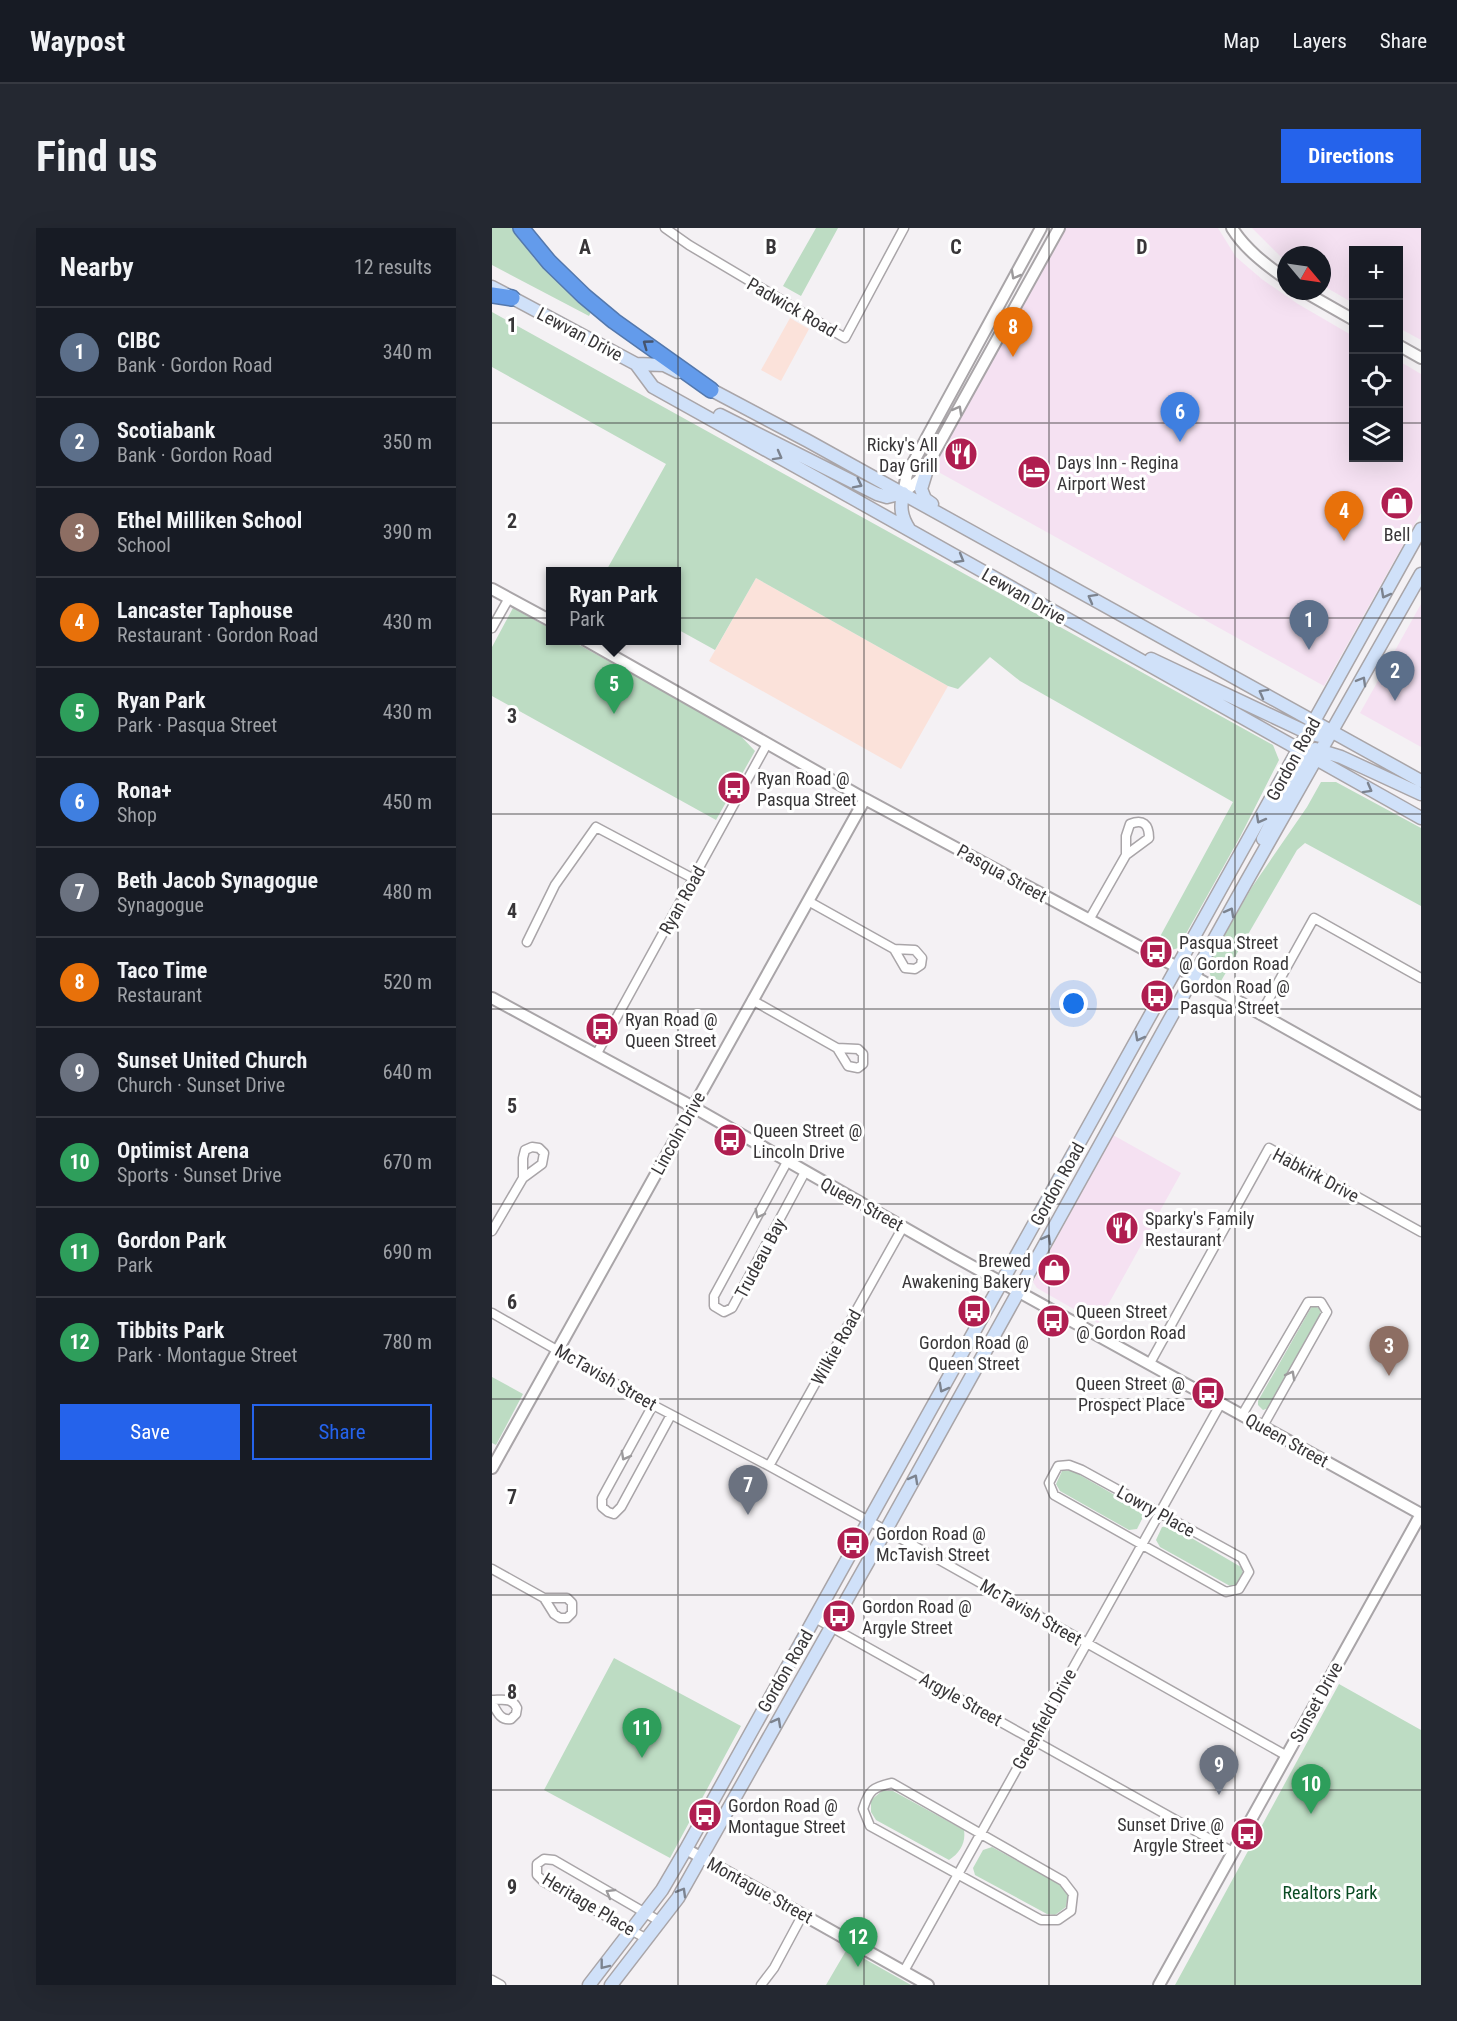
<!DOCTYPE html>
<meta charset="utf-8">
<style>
:root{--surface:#171b24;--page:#242831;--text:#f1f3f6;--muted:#9ea1a6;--line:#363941;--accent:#2563eb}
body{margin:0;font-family:"Roboto Condensed",sans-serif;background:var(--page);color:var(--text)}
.controls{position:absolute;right:18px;top:18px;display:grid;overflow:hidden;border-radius:0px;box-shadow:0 6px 24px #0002}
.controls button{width:54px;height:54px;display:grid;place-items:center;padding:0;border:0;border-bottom:2px solid var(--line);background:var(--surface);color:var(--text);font:30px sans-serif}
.compass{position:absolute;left:785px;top:18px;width:54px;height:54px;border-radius:50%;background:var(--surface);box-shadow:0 6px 24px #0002;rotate:119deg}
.you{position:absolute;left:582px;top:776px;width:21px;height:21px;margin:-15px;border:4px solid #fff;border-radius:50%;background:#1a73e8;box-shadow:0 0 0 9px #1a73e833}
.badge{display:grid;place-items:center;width:39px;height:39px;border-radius:50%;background:var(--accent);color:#fff;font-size:20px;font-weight:700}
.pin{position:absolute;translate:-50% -50px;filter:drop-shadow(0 2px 3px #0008)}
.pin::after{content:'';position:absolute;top:32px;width:21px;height:18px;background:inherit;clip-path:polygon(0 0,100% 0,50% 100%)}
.popup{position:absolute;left:54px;top:339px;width:135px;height:78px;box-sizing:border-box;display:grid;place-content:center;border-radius:0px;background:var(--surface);filter:drop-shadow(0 2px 4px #0005);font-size:20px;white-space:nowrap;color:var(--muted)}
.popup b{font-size:22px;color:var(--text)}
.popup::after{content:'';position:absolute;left:50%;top:100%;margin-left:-12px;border:12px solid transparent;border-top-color:var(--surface)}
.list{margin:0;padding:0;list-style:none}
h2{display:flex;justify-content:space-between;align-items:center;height:78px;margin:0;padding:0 24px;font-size:26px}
h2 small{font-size:20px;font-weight:400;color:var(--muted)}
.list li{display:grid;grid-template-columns:39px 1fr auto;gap:18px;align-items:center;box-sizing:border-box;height:90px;padding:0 24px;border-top:2px solid var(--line)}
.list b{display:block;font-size:22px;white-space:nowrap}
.list p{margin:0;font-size:20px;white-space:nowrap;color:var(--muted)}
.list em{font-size:20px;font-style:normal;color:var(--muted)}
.actions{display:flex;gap:12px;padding:18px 24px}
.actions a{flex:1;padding:14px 0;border:2px solid var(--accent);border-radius:0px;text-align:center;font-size:21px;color:var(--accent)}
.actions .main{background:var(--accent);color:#fff}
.icon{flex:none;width:33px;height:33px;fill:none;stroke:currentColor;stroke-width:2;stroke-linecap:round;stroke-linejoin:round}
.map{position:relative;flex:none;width:929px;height:1757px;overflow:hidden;border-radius:0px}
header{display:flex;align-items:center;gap:36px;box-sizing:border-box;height:84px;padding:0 30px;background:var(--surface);border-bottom:2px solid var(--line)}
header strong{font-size:28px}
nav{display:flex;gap:33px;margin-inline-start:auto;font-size:21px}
.intro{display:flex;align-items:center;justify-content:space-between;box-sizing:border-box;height:144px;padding:0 36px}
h1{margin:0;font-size:42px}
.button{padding:15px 27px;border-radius:0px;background:var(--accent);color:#fff;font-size:21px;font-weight:700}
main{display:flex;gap:36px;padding:0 36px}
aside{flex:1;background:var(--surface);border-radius:0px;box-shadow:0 6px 24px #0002}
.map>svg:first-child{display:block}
.commercial{fill:#f5e1f2}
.industrial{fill:#fbe2da}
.green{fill:#bddcc3}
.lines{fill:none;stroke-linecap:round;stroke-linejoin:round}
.minor-casing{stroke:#a9a5a8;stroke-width:11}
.tertiary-casing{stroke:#a9a5a8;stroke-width:14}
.secondary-casing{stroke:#a9a5a8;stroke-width:15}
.motorway-casing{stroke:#5478ac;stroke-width:18}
.minor{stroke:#fff;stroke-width:8}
.tertiary{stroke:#fff;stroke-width:10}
.secondary{stroke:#d0e1f9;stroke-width:12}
.motorway{stroke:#639beb;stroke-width:15}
.oneway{stroke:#9c9a9c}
.oneway2{stroke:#45546e}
.oneway3{stroke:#7c838f}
.grid{fill:none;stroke:#383638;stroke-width:1.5;stroke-opacity:0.55}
.labels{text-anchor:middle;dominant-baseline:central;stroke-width:6;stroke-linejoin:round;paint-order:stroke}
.street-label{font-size:18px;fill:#383638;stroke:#fff}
.poi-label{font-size:18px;fill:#383638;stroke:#fff;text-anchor:start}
.park-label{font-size:18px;fill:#0a4b23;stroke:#fff}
.grid-label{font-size:20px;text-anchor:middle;font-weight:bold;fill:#383638;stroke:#fff;stroke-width:6;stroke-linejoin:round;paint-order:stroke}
</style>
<header>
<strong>Waypost</strong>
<nav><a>Map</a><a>Layers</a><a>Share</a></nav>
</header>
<div class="intro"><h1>Find us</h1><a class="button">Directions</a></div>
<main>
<aside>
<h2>Nearby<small>12 results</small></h2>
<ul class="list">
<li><span class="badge" style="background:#5c6f8a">1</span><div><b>CIBC</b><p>Bank · Gordon Road</p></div><em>340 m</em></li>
<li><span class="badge" style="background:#5c6f8a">2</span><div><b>Scotiabank</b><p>Bank · Gordon Road</p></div><em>350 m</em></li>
<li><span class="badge" style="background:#8d6e63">3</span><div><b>Ethel Milliken School</b><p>School</p></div><em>390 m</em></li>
<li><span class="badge" style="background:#e8710a">4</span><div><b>Lancaster Taphouse</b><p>Restaurant · Gordon Road</p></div><em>430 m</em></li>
<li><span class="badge" style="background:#2e9e5b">5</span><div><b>Ryan Park</b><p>Park · Pasqua Street</p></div><em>430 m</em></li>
<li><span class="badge" style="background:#3f7fe0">6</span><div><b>Rona+</b><p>Shop</p></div><em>450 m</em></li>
<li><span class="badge" style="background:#6b7280">7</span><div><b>Beth Jacob Synagogue</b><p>Synagogue</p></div><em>480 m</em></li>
<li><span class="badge" style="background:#e8710a">8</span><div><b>Taco Time</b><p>Restaurant</p></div><em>520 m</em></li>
<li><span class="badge" style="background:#6b7280">9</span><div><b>Sunset United Church</b><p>Church · Sunset Drive</p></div><em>640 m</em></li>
<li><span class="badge" style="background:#2e9e5b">10</span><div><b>Optimist Arena</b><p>Sports · Sunset Drive</p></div><em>670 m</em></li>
<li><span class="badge" style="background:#2e9e5b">11</span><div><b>Gordon Park</b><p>Park</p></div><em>690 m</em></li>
<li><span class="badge" style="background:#2e9e5b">12</span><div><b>Tibbits Park</b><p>Park · Montague Street</p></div><em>780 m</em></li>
</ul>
<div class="actions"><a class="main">Save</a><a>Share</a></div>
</aside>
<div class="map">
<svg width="929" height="1757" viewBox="0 0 929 1757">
<rect width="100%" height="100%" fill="#f4f1f4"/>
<path class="commercial" d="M573,0H726L744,29L771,52L806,76L861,108L862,230H906L907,133L929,146V285L832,458L441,241L561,19Z
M760,0H929V112L907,100L906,22H862L861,75L830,57V27H794V34Z
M929,376V519L868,485Z
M621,907L689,945L606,1095L545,1060L541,1054Z"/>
<path class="industrial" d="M298,90L317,101L289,153L269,142Z
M264,350L456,458L409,541L217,433Z"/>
<path class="green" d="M0,0H22L42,30L100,82L97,88L0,37Z
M324,0H346L309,68L291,58Z
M0,84L781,517L787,532L748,609L686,720L677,723L664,716L741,574L528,453L498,429L466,461L456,458L264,350L223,422L185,401V344L114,343L174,236L0,139Z
M21,380L59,401V412L80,413L244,503L263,523L224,592L0,468V419Z
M829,554H844L929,600V678L813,615L805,622L729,753L719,749L715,737L760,659L815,579Z
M820,1078L828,1080L829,1088L777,1180L771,1182L766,1177V1173Z
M0,1149L31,1166L4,1217L0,1215Z
M579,1242L649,1282L651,1289L645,1301L637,1302L568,1263L564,1256L570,1243Z
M679,1298L749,1339L751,1345L745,1357L738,1358L668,1319L664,1312L670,1299Z
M122,1430L249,1498L178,1630L52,1562Z
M847,1456L929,1502V1757H683Z
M390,1563H401L472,1602C474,1615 468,1625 457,1632L384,1592L379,1584V1572Z
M500,1619L569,1657L576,1667L574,1679L563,1687L555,1686L483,1647L481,1640L491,1622Z
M355,1721L419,1757H334Z"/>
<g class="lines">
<defs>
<path id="minor" d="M173,0L197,17L353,110L412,0
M0,400L17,370
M316,673L402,721L423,722L430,730L429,737L423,741L413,740L402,721
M597,692L634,627V608L638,596C651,591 657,596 657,610L634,627
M35,714L63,657L104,599L202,651
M260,772L345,820L366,821L371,826V836L366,840L356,838L345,820
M768,787L822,690L929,750
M104,827L275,516
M295,934L222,1068V1078L232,1084L240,1080L313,944
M0,1003L31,950L50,936L52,925L47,920L40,919L33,922L31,930V950
M0,1085L161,1177L277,1238L444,1330L795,1528
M658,1135L777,920L929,1004
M161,1177L110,1270V1279L116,1284L122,1286L129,1279L179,1187
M750,1187L816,1074H829L835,1084L771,1198
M577,1237L590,1242L750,1330L757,1344L747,1361L734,1364L562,1267L557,1255L566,1238Z
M277,1238L411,999
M0,1341L52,1370H75L80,1375V1385L75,1390H68L62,1386L52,1370
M323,1390L741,1624
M0,1472C10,1472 20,1469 25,1480L24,1486L19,1491C8,1493 5,1483 0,1475
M400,1555L571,1653L581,1666L579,1683L566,1692H549L378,1598L371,1581C377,1562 381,1559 400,1555Z
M155,1711L52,1654L45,1647V1636L52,1631L62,1632L169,1694
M412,1743L729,1175
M0,1752L9,1757
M269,1757L282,1740L311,1686"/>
<path id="tertiary" d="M740,0C753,21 774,37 794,51
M811,63L862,92
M906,117L929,130
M411,265L427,252L567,0
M411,265L415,246L428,222L549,0
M0,361L59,393
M93,412L373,571L685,739L929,876
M0,770L201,879L460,1027L929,1286
M0,1240L373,571
M194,1621L436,1757
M667,1757L929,1286"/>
<path id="secondary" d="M0,59L144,136L161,159C418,301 673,447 929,590
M144,136L172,137L186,144
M212,158L316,213L929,553
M228,187L385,266L395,269L411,265
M437,235L429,261L433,271L440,276
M411,265C408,279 409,289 417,301
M659,431L816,505L832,509L841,504
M823,521L849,529L929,566
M771,611L814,525
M97,1757L170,1662L194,1621L929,301
M119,1757L186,1670L394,1302L753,656L929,346"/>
<path id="motorway" d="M29,0L57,34L92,68L122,93L219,162
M0,67L20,70"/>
</defs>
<use href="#minor" class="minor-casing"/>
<use href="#tertiary" class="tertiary-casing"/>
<use href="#secondary" class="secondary-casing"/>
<use href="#motorway" class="motorway-casing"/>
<use href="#minor" class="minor"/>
<use href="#tertiary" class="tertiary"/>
<use href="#secondary" class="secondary"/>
<use href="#motorway" class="motorway"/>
</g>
<defs><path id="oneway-chevron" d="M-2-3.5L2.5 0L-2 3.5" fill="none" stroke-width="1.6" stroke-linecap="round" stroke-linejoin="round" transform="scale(1.5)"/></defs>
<g class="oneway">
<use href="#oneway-chevron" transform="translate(523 47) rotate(119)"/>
<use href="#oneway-chevron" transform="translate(466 182) rotate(-61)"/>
<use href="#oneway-chevron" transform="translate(267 986) rotate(118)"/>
<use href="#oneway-chevron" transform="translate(799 1147) rotate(-61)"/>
<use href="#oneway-chevron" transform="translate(133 1228) rotate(119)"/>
<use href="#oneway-chevron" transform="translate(118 1665) rotate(-150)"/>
</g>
<use class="oneway2" href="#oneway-chevron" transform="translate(155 116) rotate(-144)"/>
<g class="oneway3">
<use href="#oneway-chevron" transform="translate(286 228) rotate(29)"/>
<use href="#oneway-chevron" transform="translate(366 256) rotate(27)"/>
<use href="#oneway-chevron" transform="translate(468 331) rotate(30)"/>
<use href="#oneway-chevron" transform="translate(893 366) rotate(119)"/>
<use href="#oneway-chevron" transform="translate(600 370) rotate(-151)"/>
<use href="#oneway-chevron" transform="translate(870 453) rotate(-60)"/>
<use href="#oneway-chevron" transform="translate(771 465) rotate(-151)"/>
<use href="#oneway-chevron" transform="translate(876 561) rotate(29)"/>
<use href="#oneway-chevron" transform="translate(768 591) rotate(119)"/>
<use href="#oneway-chevron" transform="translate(738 684) rotate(-61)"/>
<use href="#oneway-chevron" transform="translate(647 809) rotate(119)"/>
<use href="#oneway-chevron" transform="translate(555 1011) rotate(-61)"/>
<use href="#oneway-chevron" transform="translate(451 1160) rotate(119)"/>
<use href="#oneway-chevron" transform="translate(422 1251) rotate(-61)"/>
<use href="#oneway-chevron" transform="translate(285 1494) rotate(-61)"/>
<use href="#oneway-chevron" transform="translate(190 1664) rotate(-60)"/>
<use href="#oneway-chevron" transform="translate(112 1737) rotate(128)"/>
</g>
<path class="grid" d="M186,0V1757M372,0V1757M557,0V1757M743,0V1757M0,195H862M906,195H929M0,390H929M0,586H929M0,781H929M0,976H929M0,1171H929M0,1367H929M0,1562H929"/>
<defs>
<symbol id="restaurant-disc" viewBox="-11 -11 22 22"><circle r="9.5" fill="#af1e50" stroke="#fff"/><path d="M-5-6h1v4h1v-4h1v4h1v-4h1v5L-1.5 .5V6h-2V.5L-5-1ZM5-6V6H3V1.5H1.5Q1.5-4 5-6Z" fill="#fff"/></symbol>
<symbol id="hotel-disc" viewBox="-11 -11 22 22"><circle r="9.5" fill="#af1e50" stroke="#fff"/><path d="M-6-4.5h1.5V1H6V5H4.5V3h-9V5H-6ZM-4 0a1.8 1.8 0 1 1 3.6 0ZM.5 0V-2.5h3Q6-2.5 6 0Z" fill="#fff"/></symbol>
<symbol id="shop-disc" viewBox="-11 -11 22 22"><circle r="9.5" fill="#af1e50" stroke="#fff"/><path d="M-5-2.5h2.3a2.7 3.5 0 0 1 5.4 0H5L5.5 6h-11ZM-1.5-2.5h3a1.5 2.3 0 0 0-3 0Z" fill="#fff"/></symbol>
<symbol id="bus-disc" viewBox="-11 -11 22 22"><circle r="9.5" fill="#af1e50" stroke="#fff"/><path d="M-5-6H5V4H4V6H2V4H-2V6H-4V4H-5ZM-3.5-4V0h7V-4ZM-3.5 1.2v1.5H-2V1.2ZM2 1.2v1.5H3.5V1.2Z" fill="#fff"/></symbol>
</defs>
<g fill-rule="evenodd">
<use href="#restaurant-disc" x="450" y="207" width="38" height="38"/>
<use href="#hotel-disc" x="523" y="225" width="38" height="38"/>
<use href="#shop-disc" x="886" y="256" width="38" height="38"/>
<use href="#bus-disc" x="223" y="541" width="38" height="38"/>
<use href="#bus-disc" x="645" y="705" width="38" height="38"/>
<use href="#bus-disc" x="646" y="749" width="38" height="38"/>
<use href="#bus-disc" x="91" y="782" width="38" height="38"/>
<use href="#bus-disc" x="219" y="893" width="38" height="38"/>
<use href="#restaurant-disc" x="611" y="981" width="38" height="38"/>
<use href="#shop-disc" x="543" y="1023" width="38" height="38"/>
<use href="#bus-disc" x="463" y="1064" width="38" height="38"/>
<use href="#bus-disc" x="542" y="1074" width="38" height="38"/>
<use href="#bus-disc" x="697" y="1146" width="38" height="38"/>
<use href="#bus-disc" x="342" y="1296" width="38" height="38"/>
<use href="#bus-disc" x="328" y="1369" width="38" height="38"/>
<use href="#bus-disc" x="194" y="1568" width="38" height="38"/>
<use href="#bus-disc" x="736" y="1587" width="38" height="38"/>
</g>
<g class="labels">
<g class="street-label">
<text transform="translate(300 79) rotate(30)">Padwick Road</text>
<text transform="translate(88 106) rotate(28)">Lewvan Drive</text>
<text transform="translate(532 368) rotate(30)">Lewvan Drive</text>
<text transform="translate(801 531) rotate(-61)">Gordon Road</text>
<text transform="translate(510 645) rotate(29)">Pasqua Street</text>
<text transform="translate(190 672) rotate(-61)">Ryan Road</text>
<text transform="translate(186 905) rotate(-61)">Lincoln Drive</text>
<text transform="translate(824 947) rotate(28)">Habkirk Drive</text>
<text transform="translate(565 956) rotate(-61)">Gordon Road</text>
<text transform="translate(370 976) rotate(29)">Queen Street</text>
<text transform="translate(268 1030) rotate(-62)">Trudeau Bay</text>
<text transform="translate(344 1119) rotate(-61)">Wilkie Road</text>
<text transform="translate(114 1149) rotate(30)">McTavish Street</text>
<text transform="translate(795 1212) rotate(29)">Queen Street</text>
<text transform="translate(664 1283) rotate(29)">Lowry Place</text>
<text transform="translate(539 1384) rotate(30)">McTavish Street</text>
<text transform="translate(293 1443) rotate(-60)">Gordon Road</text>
<text transform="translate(469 1471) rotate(29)">Argyle Street</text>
<text transform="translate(824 1474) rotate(-61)">Sunset Drive</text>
<text transform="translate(552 1491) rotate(-61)">Greenfield Drive</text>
<text transform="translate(268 1662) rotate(29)">Montague Street</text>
<text transform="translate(97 1676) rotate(31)">Heritage Place</text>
</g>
<g class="poi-label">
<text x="446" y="216" text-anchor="end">Ricky's All<tspan x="446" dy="21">Day Grill</tspan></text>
<text x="565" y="234">Days Inn - Regina<tspan x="565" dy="21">Airport West</tspan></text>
<text x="905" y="306" text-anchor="middle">Bell</text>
<text x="265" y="550">Ryan Road @<tspan x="265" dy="21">Pasqua Street</tspan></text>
<text x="687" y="714">Pasqua Street<tspan x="687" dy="21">@ Gordon Road</tspan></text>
<text x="688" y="758">Gordon Road @<tspan x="688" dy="21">Pasqua Street</tspan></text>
<text x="133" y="791">Ryan Road @<tspan x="133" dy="21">Queen Street</tspan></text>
<text x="261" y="902">Queen Street @<tspan x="261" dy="21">Lincoln Drive</tspan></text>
<text x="653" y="990">Sparky's Family<tspan x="653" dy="21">Restaurant</tspan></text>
<text x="539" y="1032" text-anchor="end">Brewed<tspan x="539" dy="21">Awakening Bakery</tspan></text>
<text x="584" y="1083">Queen Street<tspan x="584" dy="21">@ Gordon Road</tspan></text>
<text x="482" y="1114" text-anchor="middle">Gordon Road @<tspan x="482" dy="21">Queen Street</tspan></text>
<text x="693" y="1155" text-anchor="end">Queen Street @<tspan x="693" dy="21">Prospect Place</tspan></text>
<text x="384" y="1305">Gordon Road @<tspan x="384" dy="21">McTavish Street</tspan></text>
<text x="370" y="1378">Gordon Road @<tspan x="370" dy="21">Argyle Street</tspan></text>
<text x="236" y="1577">Gordon Road @<tspan x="236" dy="21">Montague Street</tspan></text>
<text x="732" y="1596" text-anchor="end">Sunset Drive @<tspan x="732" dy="21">Argyle Street</tspan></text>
</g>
<g class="park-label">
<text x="838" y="1664">Realtors Park</text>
</g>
</g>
<g class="grid-label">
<text x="93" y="26">A</text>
<text x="279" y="26">B</text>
<text x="464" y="26">C</text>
<text x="650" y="26">D</text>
<text x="20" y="104">1</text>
<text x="20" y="300">2</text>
<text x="20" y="495">3</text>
<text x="20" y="690">4</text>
<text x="20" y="885">5</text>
<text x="20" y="1081">6</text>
<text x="20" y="1276">7</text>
<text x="20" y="1471">8</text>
<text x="20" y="1666">9</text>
</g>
</svg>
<div class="controls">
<button>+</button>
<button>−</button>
<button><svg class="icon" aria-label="locate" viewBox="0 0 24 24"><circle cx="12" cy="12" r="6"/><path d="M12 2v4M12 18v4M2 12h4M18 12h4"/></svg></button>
<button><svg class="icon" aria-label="layers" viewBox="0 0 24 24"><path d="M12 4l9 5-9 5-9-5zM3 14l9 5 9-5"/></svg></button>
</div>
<svg class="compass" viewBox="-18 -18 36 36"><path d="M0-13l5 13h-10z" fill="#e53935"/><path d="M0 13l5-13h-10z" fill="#9ea1a6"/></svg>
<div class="you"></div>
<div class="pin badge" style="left:817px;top:422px;background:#5c6f8a">1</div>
<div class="pin badge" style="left:903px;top:473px;background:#5c6f8a">2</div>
<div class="pin badge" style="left:897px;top:1148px;background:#8d6e63">3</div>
<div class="pin badge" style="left:852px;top:313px;background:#e8710a">4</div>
<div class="pin badge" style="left:122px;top:486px;background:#2e9e5b">5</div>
<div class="popup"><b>Ryan Park</b>Park</div>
<div class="pin badge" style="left:688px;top:214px;background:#3f7fe0">6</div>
<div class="pin badge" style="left:256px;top:1287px;background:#6b7280">7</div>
<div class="pin badge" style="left:521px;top:129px;background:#e8710a">8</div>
<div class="pin badge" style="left:727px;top:1567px;background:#6b7280">9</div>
<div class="pin badge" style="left:819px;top:1586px;background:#2e9e5b">10</div>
<div class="pin badge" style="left:150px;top:1530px;background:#2e9e5b">11</div>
<div class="pin badge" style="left:366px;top:1739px;background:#2e9e5b">12</div>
</div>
</main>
